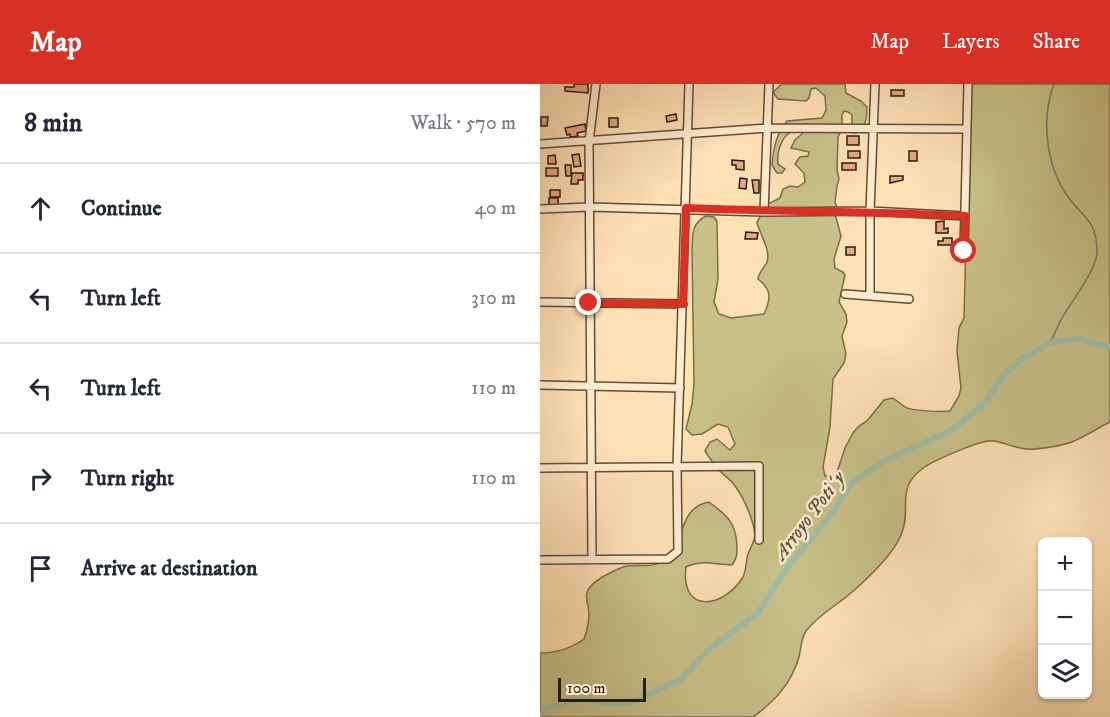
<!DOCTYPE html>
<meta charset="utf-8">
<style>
:root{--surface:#fff;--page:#f6f6f7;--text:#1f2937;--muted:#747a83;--line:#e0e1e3;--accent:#d93025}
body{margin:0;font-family:"IM FELL DW Pica",serif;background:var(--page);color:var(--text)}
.controls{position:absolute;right:18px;bottom:18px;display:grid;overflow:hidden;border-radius:9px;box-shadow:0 2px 4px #0004}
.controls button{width:54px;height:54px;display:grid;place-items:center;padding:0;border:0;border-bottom:2px solid var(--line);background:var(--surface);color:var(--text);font:30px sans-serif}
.scale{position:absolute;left:18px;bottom:15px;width:88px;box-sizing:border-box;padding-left:6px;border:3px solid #2c1c07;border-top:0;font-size:16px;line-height:21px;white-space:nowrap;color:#2c1c07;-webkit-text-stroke:4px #ffecd0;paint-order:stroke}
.stop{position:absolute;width:18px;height:18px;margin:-14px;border:4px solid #d93025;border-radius:50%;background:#fff}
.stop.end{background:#d93025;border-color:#fff;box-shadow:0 2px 6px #0008}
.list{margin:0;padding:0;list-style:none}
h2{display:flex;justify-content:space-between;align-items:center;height:78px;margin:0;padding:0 24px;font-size:26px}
h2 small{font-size:20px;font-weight:400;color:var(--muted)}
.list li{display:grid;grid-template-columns:39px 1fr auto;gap:18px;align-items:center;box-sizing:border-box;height:90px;padding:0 24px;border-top:2px solid var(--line)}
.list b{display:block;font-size:22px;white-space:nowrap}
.list em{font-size:20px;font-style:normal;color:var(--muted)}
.icon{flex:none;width:33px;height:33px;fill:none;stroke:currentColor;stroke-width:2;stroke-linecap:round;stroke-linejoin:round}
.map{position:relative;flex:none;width:570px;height:633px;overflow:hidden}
header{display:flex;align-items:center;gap:36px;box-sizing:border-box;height:84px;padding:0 30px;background:var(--accent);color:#fff}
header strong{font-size:28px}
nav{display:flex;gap:33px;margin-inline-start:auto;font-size:21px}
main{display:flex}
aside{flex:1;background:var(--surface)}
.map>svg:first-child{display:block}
.green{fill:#c8c189;stroke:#7a6e48;stroke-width:1.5}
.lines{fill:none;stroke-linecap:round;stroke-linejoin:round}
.stream{stroke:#737d68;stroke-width:1.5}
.canal{stroke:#a2bea8;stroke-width:6}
.building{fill:#e6a789;stroke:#2c1c07;stroke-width:1.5}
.street-casing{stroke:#614d33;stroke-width:10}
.street{stroke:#ffecd0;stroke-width:7}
.route{stroke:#d93025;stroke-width:8}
.labels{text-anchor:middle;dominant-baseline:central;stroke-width:5;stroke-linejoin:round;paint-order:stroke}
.water-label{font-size:20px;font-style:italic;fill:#55553f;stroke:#ffecd0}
</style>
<header>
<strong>Map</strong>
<nav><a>Map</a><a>Layers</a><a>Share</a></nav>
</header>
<main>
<aside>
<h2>8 min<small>Walk · 570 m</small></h2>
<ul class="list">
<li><svg class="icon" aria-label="ahead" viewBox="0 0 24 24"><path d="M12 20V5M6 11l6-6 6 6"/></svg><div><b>Continue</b></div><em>40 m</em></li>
<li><svg class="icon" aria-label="left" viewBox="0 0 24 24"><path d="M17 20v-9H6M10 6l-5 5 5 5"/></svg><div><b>Turn left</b></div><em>310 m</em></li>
<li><svg class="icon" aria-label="left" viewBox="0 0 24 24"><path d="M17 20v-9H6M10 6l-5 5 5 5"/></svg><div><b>Turn left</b></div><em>110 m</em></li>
<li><svg class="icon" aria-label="right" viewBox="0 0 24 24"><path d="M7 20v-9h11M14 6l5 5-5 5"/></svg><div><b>Turn right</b></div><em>110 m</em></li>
<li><svg class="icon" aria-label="arrive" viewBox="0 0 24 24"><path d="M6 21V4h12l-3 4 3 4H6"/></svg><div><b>Arrive at destination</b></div></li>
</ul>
</aside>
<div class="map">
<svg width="570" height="633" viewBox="0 0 570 633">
<rect width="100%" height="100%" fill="#ffe1b6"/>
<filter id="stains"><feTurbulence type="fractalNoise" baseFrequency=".00333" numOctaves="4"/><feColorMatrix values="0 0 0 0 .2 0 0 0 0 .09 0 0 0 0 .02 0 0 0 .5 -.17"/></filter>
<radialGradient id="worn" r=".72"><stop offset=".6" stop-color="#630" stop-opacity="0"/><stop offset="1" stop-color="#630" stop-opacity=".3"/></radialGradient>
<path class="green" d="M242,0H305L306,9L321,17L327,23C327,33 326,47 314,49L312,44V31L308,28L304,27L302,31V45L298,53L297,86L299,95L297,102L295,118L297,124L295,130L301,152L294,175L295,184L303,188L305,191L299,218L306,230L307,238L302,252L306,270L304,279L293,295L290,343L283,383L285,392L296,391L305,364L313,349L319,342L327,337L344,316L353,314C357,317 361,320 365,323C371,327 402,328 410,327L419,312L421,304L417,267L419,244L424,234L430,0H570V338C558,344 546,352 534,357C523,362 506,364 494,365C481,367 466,359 454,357C442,355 398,375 386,382C353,404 373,424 361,451C353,471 327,495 311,509C296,522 278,531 266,547C261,554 261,565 259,573C251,600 235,617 213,633H0V569C17,569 30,565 44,555C47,547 49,537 49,528C48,519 43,510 51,502C58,494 73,487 83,483C98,479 115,486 127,474C145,457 139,423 169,418C188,432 196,439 197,462C197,471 197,474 192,481C175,481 161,475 146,483C140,531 184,524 203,493C206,487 206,477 208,470C213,458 217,455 213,440C209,427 203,413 195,402C192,397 186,393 182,389C175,383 170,374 165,367L170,358L177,355L190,366L195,360L188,343L178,340L162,350L152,351L146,345L152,320L154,300L152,165C153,150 151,140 166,132L174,133L177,137L178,195L174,218L179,230L191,234L224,230C231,215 232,206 218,195C219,188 224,184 227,178C231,167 220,150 217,139C219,132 225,129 228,120L240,114L243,105L250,102L258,103L265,98L264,89L255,80L260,73L268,72L269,68L251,64L255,56L262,50L261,46L252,45C250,50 245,51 243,56C239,63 237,72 238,80L245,85L242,89H237L232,81C233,65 236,50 247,37L282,34L286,26L285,12L276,4L271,5L269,14L266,17L238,15L233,8Z"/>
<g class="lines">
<path class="stream" d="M511,258C515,248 519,238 525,229C534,215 556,185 557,169C557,134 542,134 526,110C506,80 501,34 514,0"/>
<path class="canal" d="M0,630L8,624L30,616H49L71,620L89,619L140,596L170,564L218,529L247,484L294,426L312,398L346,376L412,346L444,320L464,291L480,276L511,258L541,255L570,263"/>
</g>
<path class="building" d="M34,0H48V9L25,7V3H34Z
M351,6H364V12H351Z
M136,30L137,36L127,38L126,32Z
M1,33H8L7,42H1Z
M69,34H78V43H69Z
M45,40L46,47L37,49L38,52L30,53V50L27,51L25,44Z
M307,52H319V61H307Z
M308,67H320V74H308Z
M369,67H377V77H369Z
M39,70L41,82L34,83L32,71Z
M15,71L16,80H8V72Z
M192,76L204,77V86L196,85V81H192Z
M302,79H316V86H302Z
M25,81H31V92H26Z
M6,84H18V92H6Z
M32,89H43V96H38V100H31Z
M350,92H363V96L350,99Z
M200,94L207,95L206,105L199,104Z
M212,96H219V109H214Z
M10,106H20V113H10Z
M9,114H18V121H9Z
M404,137V145L408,144V149H396V138Z
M206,148L218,149L217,155H205Z
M403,154H412V161H398V157H403Z
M306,163H315V171H306Z"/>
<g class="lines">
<defs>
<path id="street" d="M0,60L228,44L427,45
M0,125L49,123L224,128L330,127L425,132
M224,128L229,0
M424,167L428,0
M305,210L369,215
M330,211V127L335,0
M0,218L143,220
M0,301L140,304
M0,384L219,382V456
M0,476L128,475L138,467L137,383L149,0
M52,476L49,58L56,0"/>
</defs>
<use href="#street" class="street-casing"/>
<use href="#street" class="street"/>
</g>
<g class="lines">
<path class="route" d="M49,219L143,220L146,124C239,128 332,127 425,132L424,167"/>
</g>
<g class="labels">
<g class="water-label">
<text transform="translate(270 432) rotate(-53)">Arroyo Poti´y</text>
</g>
</g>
<rect width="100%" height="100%" filter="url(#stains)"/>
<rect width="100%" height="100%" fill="url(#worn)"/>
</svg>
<div class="controls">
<button>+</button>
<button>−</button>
<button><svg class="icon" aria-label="layers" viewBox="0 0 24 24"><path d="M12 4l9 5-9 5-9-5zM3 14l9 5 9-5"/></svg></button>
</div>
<div class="scale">100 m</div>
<div class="stop" style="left:424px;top:167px"></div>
<div class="stop end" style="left:49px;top:219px"></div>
</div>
</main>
